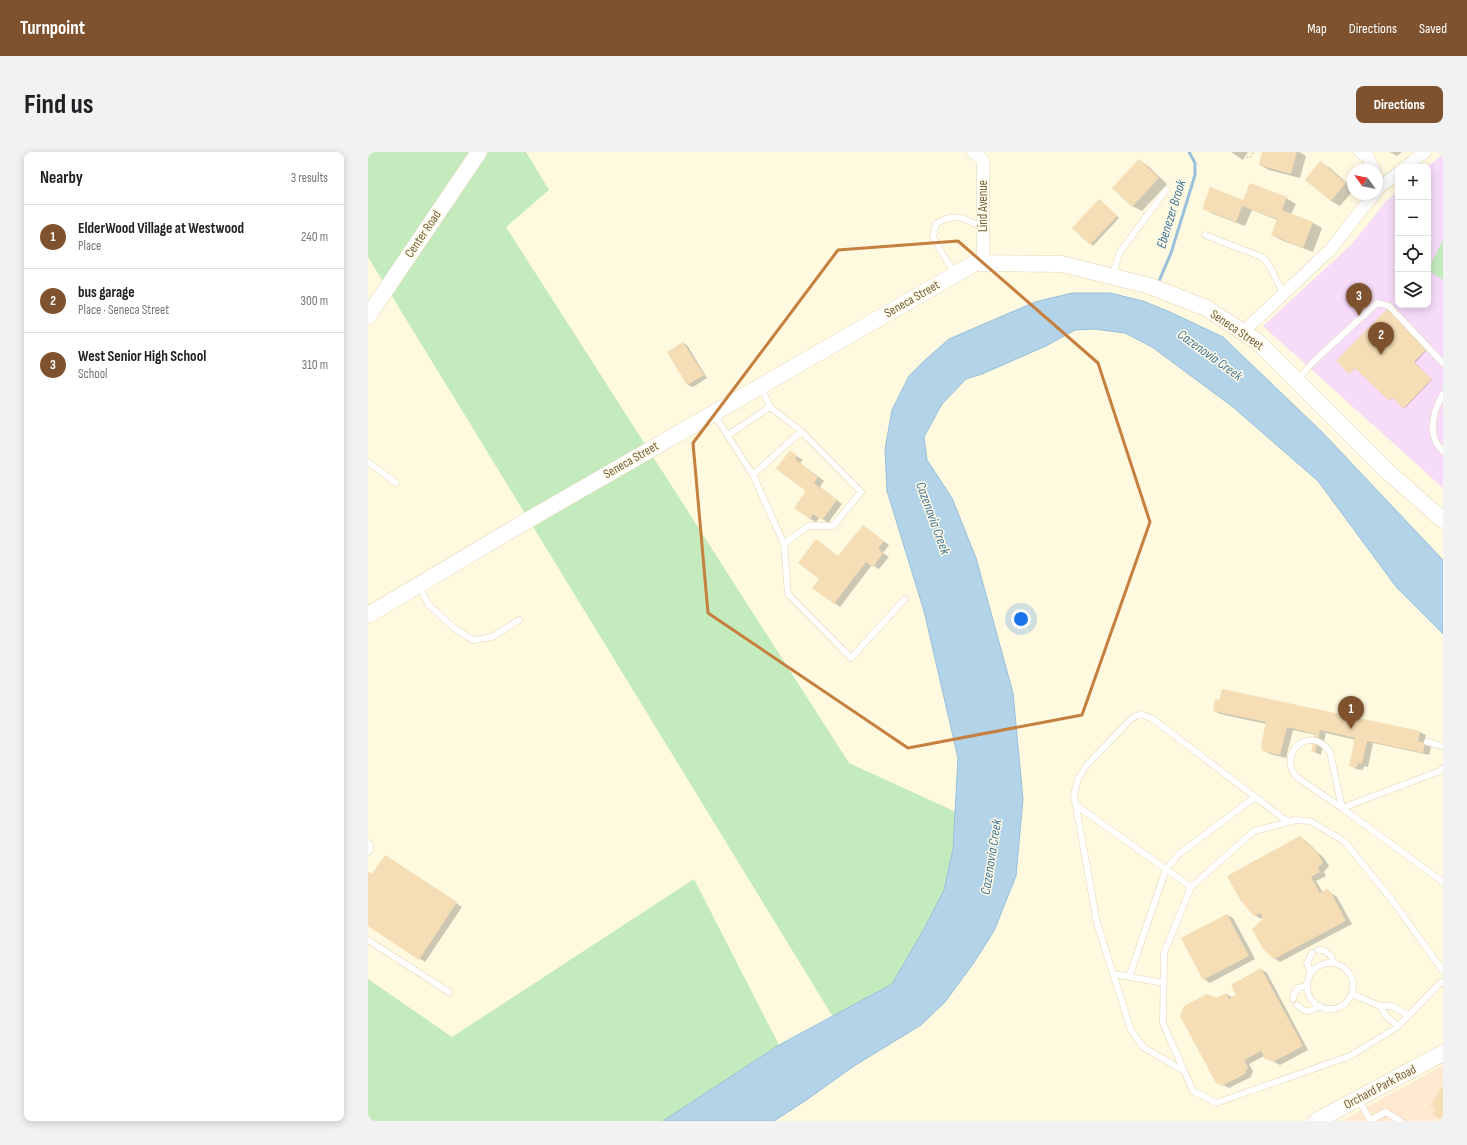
<!DOCTYPE html>
<meta charset="utf-8">
<style>
:root{--surface:#fff;--page:#f2f2f2;--text:#202124;--muted:#757577;--line:#e0e0e0;--accent:#7e522e}
body{margin:0;font-family:"Sofia Sans Condensed",sans-serif;background:var(--page);color:var(--text)}
.controls{position:absolute;right:12px;top:12px;display:grid;overflow:hidden;border-radius:8px;box-shadow:0 2px 10px #0003}
.controls button{width:36px;height:36px;display:grid;place-items:center;padding:0;border:0;border-bottom:1px solid var(--line);background:var(--surface);color:var(--text);font:20px sans-serif}
.compass{position:absolute;left:979px;top:12px;width:36px;height:36px;border-radius:50%;background:var(--surface);box-shadow:0 2px 10px #0003;rotate:303deg}
.you{position:absolute;left:653px;top:467px;width:14px;height:14px;margin:-10px;border:3px solid #fff;border-radius:50%;background:#1a73e8;box-shadow:0 0 0 6px #1a73e833}
.badge{display:grid;place-items:center;width:26px;height:26px;border-radius:50%;background:var(--accent);color:#fff;font-size:13px;font-weight:700}
.pin{position:absolute;translate:-50% -33px;filter:drop-shadow(0 1px 2px #0008)}
.pin::after{content:'';position:absolute;top:21px;width:14px;height:12px;background:inherit;clip-path:polygon(0 0,100% 0,50% 100%)}
.list{margin:0;padding:0;list-style:none}
h2{display:flex;justify-content:space-between;align-items:center;height:52px;margin:0;padding:0 16px;font-size:17px}
h2 small{font-size:13px;font-weight:400;color:var(--muted)}
.list li{display:grid;grid-template-columns:26px 1fr auto;gap:12px;align-items:center;box-sizing:border-box;height:64px;padding:0 16px;border-top:1px solid var(--line)}
.list b{display:block;font-size:15px;white-space:nowrap}
.list p{margin:0;font-size:13px;white-space:nowrap;color:var(--muted)}
.list em{font-size:13px;font-style:normal;color:var(--muted)}
.icon{flex:none;width:22px;height:22px;fill:none;stroke:currentColor;stroke-width:2;stroke-linecap:round;stroke-linejoin:round}
.map{position:relative;flex:none;width:1075px;height:969px;overflow:hidden;border-radius:8px}
header{display:flex;align-items:center;gap:24px;box-sizing:border-box;height:56px;padding:0 20px;background:var(--accent);color:#fff}
header strong{font-size:19px}
nav{display:flex;gap:22px;margin-inline-start:auto;font-size:14px}
.intro{display:flex;align-items:center;justify-content:space-between;box-sizing:border-box;height:96px;padding:0 24px}
h1{margin:0;font-size:28px}
.button{padding:10px 18px;border-radius:8px;background:var(--accent);color:#fff;font-size:14px;font-weight:700}
main{display:flex;gap:24px;padding:0 24px}
aside{flex:1;background:var(--surface);border-radius:8px;box-shadow:0 2px 10px #0003}
.map>svg:first-child{display:block}
.commercial{fill:#ffead1}
.education{fill:#f6dcf9}
.green{fill:#c4ebbd}
.water{fill:#b2d3e8;stroke:#98c0da}
.shadow{fill:#0003}
.lines{fill:none;stroke-linecap:round;stroke-linejoin:round}
.stream{stroke:#98c0da;stroke-width:3}
.building{fill:#f5ddb5}
.lane-casing{stroke:#e2d6ba;stroke-width:7}
.street-casing{stroke:#e2d6ba;stroke-width:13}
.secondary-casing{stroke:#e4d6b5;stroke-width:17}
.path{stroke:#d9c198;stroke-width:2;stroke-dasharray:1 3;stroke-linecap:butt}
.lane{stroke:#fff;stroke-width:6}
.street{stroke:#fff;stroke-width:12}
.secondary{stroke:#fff;stroke-width:16}
.marked{fill:none;stroke:#c57f3e;stroke-width:3;stroke-linejoin:round}
.labels{text-anchor:middle;dominant-baseline:central;stroke-width:3;stroke-linejoin:round;paint-order:stroke}
.street-label{font-size:13px;fill:#756245;stroke:#fffbe6}
.water-label{font-size:14px;font-style:italic;fill:#437699;stroke:#fffbe6}
</style>
<header>
<strong>Turnpoint</strong>
<nav><a>Map</a><a>Directions</a><a>Saved</a></nav>
</header>
<div class="intro"><h1>Find us</h1><a class="button">Directions</a></div>
<main>
<aside>
<h2>Nearby<small>3 results</small></h2>
<ul class="list">
<li><span class="badge">1</span><div><b>ElderWood Village at Westwood</b><p>Place</p></div><em>240 m</em></li>
<li><span class="badge">2</span><div><b>bus garage</b><p>Place · Seneca Street</p></div><em>300 m</em></li>
<li><span class="badge">3</span><div><b>West Senior High School</b><p>School</p></div><em>310 m</em></li>
</ul>
</aside>
<div class="map">
<svg width="1075" height="969" viewBox="0 0 1075 969">
<rect width="100%" height="100%" fill="#fef9df"/>
<path class="commercial" d="M1075,913V969H974L1061,921Z"/>
<path class="education" d="M1075,2V336L895,174L984,92L1018,49L1030,39V153H1060L1059,15Z"/>
<path class="green" d="M0,0H158L181,38L138,75L481,611L588,660L585,697L576,738L556,777L524,832L465,865L0,105Z
M1075,88V128L1060,118V117Z
M326,727L411,893L295,969H0V827L84,885Z"/>
<path class="water" d="M704,141H742L775,149L802,160L855,185L955,281L1075,408V482L1029,436L950,329L865,255L784,195L757,181L726,177L707,178L678,194L614,222L598,227L574,252L556,285L559,308L584,346L608,406L645,541L655,647L648,724L626,779L605,812L577,850L553,873L486,914L437,949L406,969H295L411,893L524,832L556,777L576,738L585,697L590,606L556,459L519,339L517,297L524,258L541,224L557,208L581,187L667,150Z"/>
<path class="shadow" d="M863,0H880L875,8Z
M895,0H931L938,4L932,26L901,18L892,13Z
M1022,0H1034L1029,4Z
M771,8L780,14L799,32L774,59L764,54Z
M952,10L962,16L985,36V39L972,54L963,49Z
M918,46L928,52L923,62L945,71L954,76L945,100L913,88L904,83L909,68L884,58L877,74L845,62L835,56L876,49Z
M732,48L751,66L725,94L706,76Z
M1019,159L1059,198L1047,211L1064,228L1037,256L1026,246L1021,248L988,216L981,221Z
M315,191L319,193L339,226L325,235L320,233L300,200Z
M422,300L435,308L432,311L456,329L452,335L474,352L460,371L452,365L448,370L442,367L439,339Z
M495,374L521,393L515,401L521,405L511,417L504,413L472,455L446,436Z
M846,559L1052,580L1058,583L1056,591L1063,595L1061,603L1005,591L1000,615L996,614L995,618L988,617L982,613L988,588L958,581L953,603L944,599L948,583L925,578L918,606L902,602L896,598L898,572L852,562Z
M932,685L938,689L956,706L961,714L956,720L958,724L948,729L955,741L959,738L969,745L984,772L912,810L906,806L895,765L893,767L887,763Z
M23,708L94,755L57,810L0,773V720L4,723Z
M859,763L865,766L887,807L842,831L836,827L814,787Z
M893,817L899,821L940,898L912,913L896,904L881,912L885,919L883,925L861,936L849,930L848,847L858,842L864,845L870,843Z"/>
<g class="lines">
<path class="stream" d="M791,129L803,101L827,23V11L821,0"/>
</g>
<path class="building" d="M894,0H929L923,22L891,13Z
M771,7L791,26L764,55L744,36Z
M952,9L978,31L963,49L937,28Z
M882,31L919,45L914,58L945,70L935,96L903,83L909,67L874,54L868,70L834,57L842,35L875,48Z
M731,47L749,64L722,93L704,76Z
M1019,157L1059,197L1046,210L1064,227L1035,257L1025,246L1020,248L987,216L981,222L968,209Z
M315,190L336,223L319,233L299,200Z
M422,298L429,304L427,307L450,325L446,331L469,348L454,368L445,362L442,367L426,356L438,339L408,317Z
M495,373L516,389L510,397L515,401L505,415L498,410L466,452L444,436L451,427L430,411L448,387L470,404Z
M854,537L1052,579L1050,589L1057,591L1055,601L999,589L994,612L990,611L989,616L981,614L987,586L952,578L947,600H943L947,582L919,575L912,603L895,599L893,594L898,570L845,559L847,547L851,548Z
M932,684L950,701L955,711L950,716L952,720L943,725L952,741L959,737L963,740L978,769L906,807L895,797L884,777L895,767L892,761L886,764L873,749L859,724Z
M17,703L89,750L51,808L0,774V720L4,722Z
M859,762L881,804L835,828L813,786Z
M893,816L935,894L905,910L896,906L893,899L876,908L880,915L877,922L854,934L848,931L812,864L816,854L839,842L848,846L858,841L861,847L868,843L863,833Z
M1075,934V969L1064,962L1068,957L1062,953Z"/>
<g class="lines">
<defs>
<path id="lane" d="M837,83L894,105L901,113L915,141
M587,121L572,98L565,84L568,72C588,59 597,67 615,76
M744,124L752,100L798,38
M929,228L945,210L1009,151L1015,152L1021,154L1075,211
M393,235L402,255L433,279L493,340L465,374H440L416,392
M1075,242C1065,260 1058,283 1075,299
M346,262L385,323L416,392L420,442L483,506L537,447
M360,283L402,255
M0,310L28,331
M385,323L433,279
M51,434L60,452L86,476L105,488L124,485L151,468
M1059,590L1075,594
M708,653L823,735
M974,656L962,600C941,570 907,604 930,626L974,656L1075,730
M974,656L1072,619L1075,616
M0,691L2,692V698L0,700
M0,788L81,840
M950,798H956L963,804L966,811
M939 834a23 23 0 1 1 46 0a23 23 0 1 1-46 0Z
M1075,819L1024,748L976,689L942,669L928,668L886,679L823,735L796,801L795,871L825,939L848,951L982,904L1028,876L1073,830L1075,831
M943,821L939,811L944,801
M745,822L796,831
M761,825L798,717L811,702L887,645
M984,842L1012,854H1023L1040,863
M925,847L926,842L930,836L939,834
M929,853C938,862 941,860 952,854
M1012,854L1018,864L1030,874
M816,919L775,895L763,878L729,771L706,643L710,627L718,614L764,566L773,562L785,567L920,670
M990,947L1003,969
M1003,968L1018,960L1032,969"/>
<path id="street" d="M605,0L615,8V112
M992,0L1000,5L1006,18
M1037,15L1057,0
M1009,39L1013,34L1030,21
M875,180L962,98L1006,42"/>
<path id="secondary" d="M0,164L111,0
M0,463L160,368L607,111L694,112L782,134L838,156L889,189L1020,320L1075,368
M948,969L1075,901"/>
</defs>
<use href="#lane" class="lane-casing"/>
<use href="#street" class="street-casing"/>
<use href="#secondary" class="secondary-casing"/>
<path class="path" d="M875,4L882,6L885,0"/>
<use href="#lane" class="lane"/>
<use href="#street" class="street"/>
<use href="#secondary" class="secondary"/>
</g>
<path class="marked" d="M590,89L730,211L782,370L714,563L540,596L340,461L325,291L470,98Z"/>
<g class="labels">
<g class="street-label">
<text transform="translate(615 54) rotate(-90)">Lind Avenue</text>
<text transform="translate(55 82) rotate(-56)">Center Road</text>
<text transform="translate(544 147) rotate(-30)">Seneca Street</text>
<text transform="translate(869 178) rotate(34)">Seneca Street</text>
<text transform="translate(263 308) rotate(-30)">Seneca Street</text>
<text transform="translate(1012 935) rotate(-28)">Orchard Park Road</text>
</g>
<g class="water-label">
<text transform="translate(803 62) rotate(-73)">Ebenezer Brook</text>
<text transform="translate(842 203) rotate(36)">Cazenovia Creek</text>
<text transform="translate(565 366) rotate(70)">Cazenovia Creek</text>
<text transform="translate(623 705) rotate(-81)">Cazenovia Creek</text>
</g>
</g>
</svg>
<div class="controls">
<button>+</button>
<button>−</button>
<button><svg class="icon" aria-label="locate" viewBox="0 0 24 24"><circle cx="12" cy="12" r="6"/><path d="M12 2v4M12 18v4M2 12h4M18 12h4"/></svg></button>
<button><svg class="icon" aria-label="layers" viewBox="0 0 24 24"><path d="M12 4l9 5-9 5-9-5zM3 14l9 5 9-5"/></svg></button>
</div>
<svg class="compass" viewBox="-18 -18 36 36"><path d="M0-13l5 13h-10z" fill="#e53935"/><path d="M0 13l5-13h-10z" fill="#757577"/></svg>
<div class="you"></div>
<div class="pin badge" style="left:983px;top:577px">1</div>
<div class="pin badge" style="left:1013px;top:203px">2</div>
<div class="pin badge" style="left:991px;top:164px">3</div>
</div>
</main>
